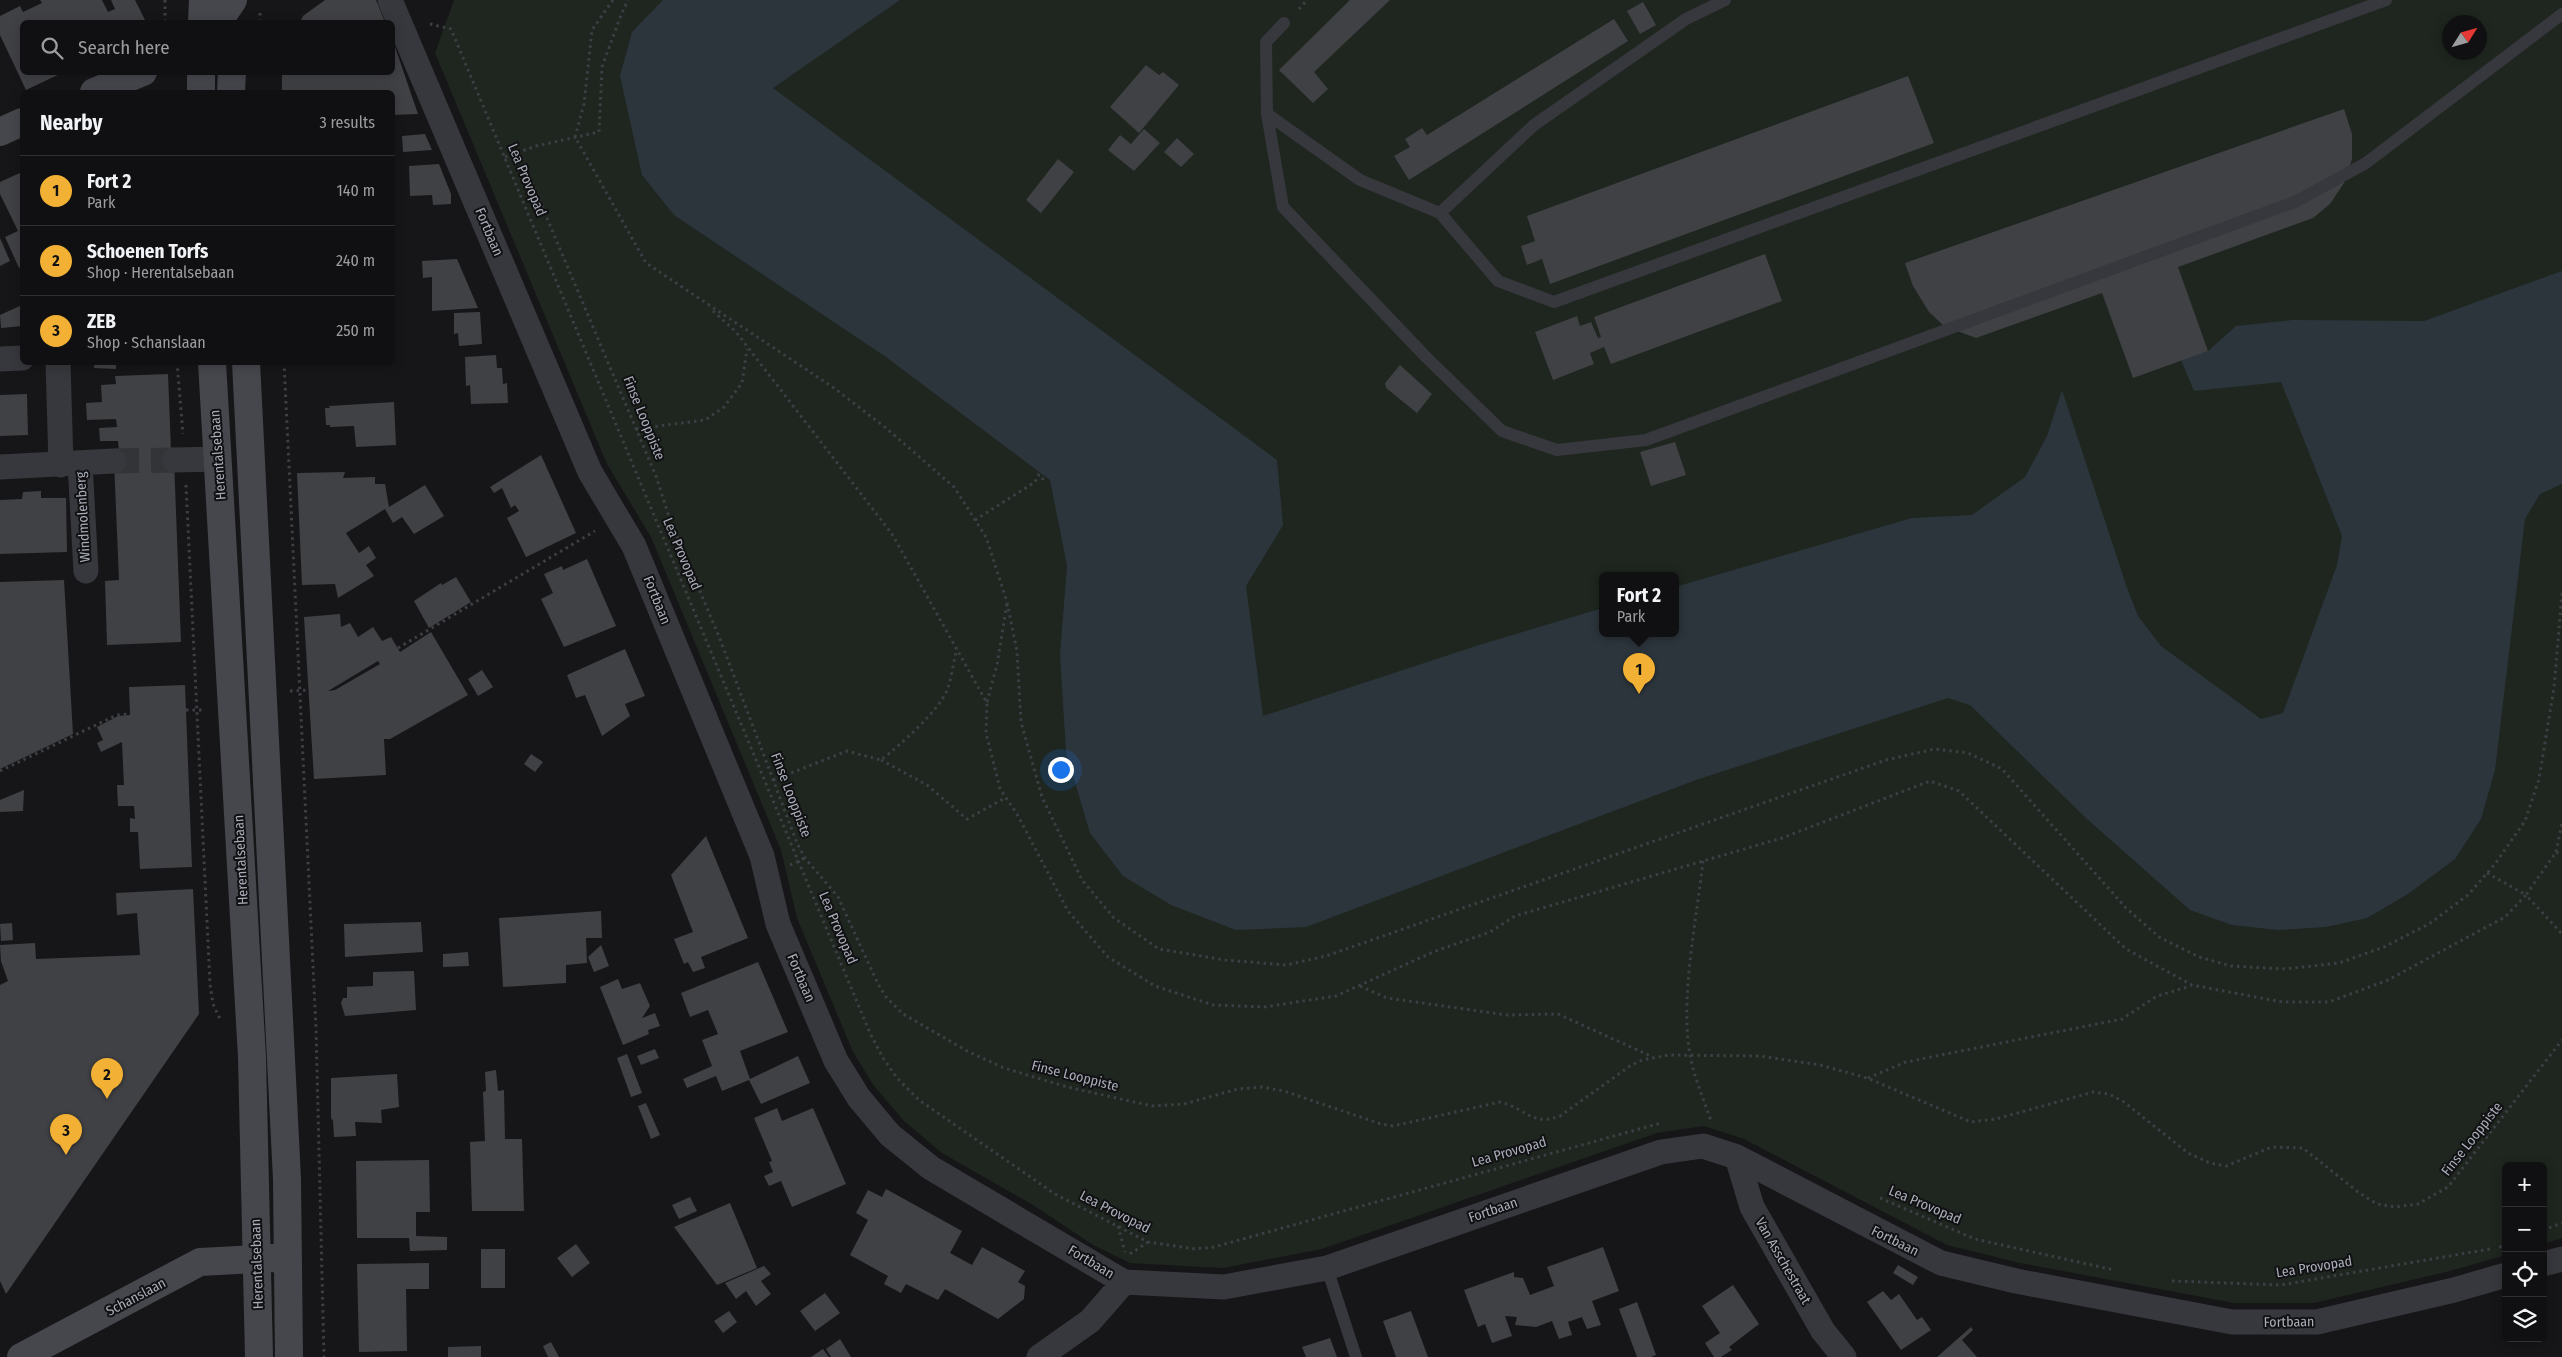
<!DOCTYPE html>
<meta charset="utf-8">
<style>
:root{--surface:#101012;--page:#1e1e20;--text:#f1f3f6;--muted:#9c9d9f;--line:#303032;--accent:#f2b134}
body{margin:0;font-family:"Fira Sans Condensed",sans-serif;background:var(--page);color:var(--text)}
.controls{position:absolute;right:15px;bottom:15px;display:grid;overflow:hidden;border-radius:8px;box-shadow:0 2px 12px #0003}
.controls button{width:45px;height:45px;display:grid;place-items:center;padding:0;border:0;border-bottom:1px solid var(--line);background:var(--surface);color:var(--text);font:25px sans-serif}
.compass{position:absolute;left:2442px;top:15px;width:45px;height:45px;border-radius:50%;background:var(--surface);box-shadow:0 2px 12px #0003;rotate:53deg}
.you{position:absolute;left:1060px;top:769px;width:18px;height:18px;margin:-12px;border:4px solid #fff;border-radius:50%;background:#1a73e8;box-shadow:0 0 0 8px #1a73e833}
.badge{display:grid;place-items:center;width:32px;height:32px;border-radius:50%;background:var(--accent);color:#111;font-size:16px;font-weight:700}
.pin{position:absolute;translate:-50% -41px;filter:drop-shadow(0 1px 2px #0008)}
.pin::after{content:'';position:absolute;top:26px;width:18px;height:15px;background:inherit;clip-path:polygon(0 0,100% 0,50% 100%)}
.popup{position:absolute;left:1599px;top:572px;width:80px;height:65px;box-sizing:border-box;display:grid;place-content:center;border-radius:8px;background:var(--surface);filter:drop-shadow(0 1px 4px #0005);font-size:16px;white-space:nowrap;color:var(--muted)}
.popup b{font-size:19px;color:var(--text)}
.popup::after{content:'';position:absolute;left:50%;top:100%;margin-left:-10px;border:10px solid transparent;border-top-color:var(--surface)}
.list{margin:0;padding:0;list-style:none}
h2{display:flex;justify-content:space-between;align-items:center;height:65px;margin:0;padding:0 20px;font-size:21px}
h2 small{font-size:16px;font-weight:400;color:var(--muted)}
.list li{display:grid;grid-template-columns:32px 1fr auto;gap:15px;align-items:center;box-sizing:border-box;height:70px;padding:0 20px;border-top:1px solid var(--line)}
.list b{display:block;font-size:19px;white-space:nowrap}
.list p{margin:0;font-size:16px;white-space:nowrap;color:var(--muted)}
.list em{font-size:16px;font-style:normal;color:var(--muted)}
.icon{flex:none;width:28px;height:28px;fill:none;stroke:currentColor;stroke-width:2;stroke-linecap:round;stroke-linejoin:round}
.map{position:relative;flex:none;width:2562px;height:1357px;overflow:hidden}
.search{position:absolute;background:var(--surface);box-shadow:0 2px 12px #0003;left:20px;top:20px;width:375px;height:55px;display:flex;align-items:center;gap:12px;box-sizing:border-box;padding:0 18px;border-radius:8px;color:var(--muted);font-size:19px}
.panel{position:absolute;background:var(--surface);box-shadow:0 2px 12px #0003;left:20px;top:90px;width:375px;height:275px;border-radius:8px}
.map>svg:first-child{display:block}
.green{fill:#1e261f;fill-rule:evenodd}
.water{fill:#2c353c}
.building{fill:#404145;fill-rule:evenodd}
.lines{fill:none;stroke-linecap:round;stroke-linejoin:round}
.street-tunnel{stroke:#333438;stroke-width:25;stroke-dasharray:25 12;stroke-linecap:butt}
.path{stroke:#3d3f44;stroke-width:3;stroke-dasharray:2.5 4;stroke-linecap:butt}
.lane{stroke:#37383d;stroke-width:12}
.street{stroke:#37383d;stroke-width:25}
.secondary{stroke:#45474d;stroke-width:28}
.labels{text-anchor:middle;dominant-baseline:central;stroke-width:4;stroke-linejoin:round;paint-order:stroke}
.street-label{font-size:14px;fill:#a8adb8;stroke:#111113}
</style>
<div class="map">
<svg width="2562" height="1357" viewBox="0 0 2562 1357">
<rect width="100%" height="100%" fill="#161618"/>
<path class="green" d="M454,0H2562V1238L2543,1244V1166H2506V1255L2450,1271L2314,1303H2234L2020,1263L1947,1245L1744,1139L1704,1126L1657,1133L1322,1249L1223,1268L1130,1263L1093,1245L1033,1205L942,1153L904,1121L874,1086L853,1052L797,918L781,850L651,537L607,464L435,53ZM2450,22H2480V52H2450ZM1603,575H1675V633H1603Z"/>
<path class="water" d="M663,0H900L773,88L1277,460L1283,525L1246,586L1263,716L1479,645L1603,608V633H1675V587L1912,518L1972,515L2025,477L2047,436L2062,390L2127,588L2138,616L2161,646L2261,719L2283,713L2337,565L2342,536L2281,382L2194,391L2181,360L2208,351L2236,326L2292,320L2424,321L2562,271V484L2540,494L2525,519L2495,770L2481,819L2455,859L2408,894L2367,918L2326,927L2278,930L2232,925L2190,910L2087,819L1970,705L1948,698L1696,780L1306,927L1236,930L1171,905L1123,876L1090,833L1066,752L1060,655L1067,565L1050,480L886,357L674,215L642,175L620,76L632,32Z"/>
<path class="building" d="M40,0H102L108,12L115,9L111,0H135L146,22H22V72H64L26,90L0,35V16L20,6L23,12L42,3Z
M325,0H376L385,22H300L303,16Z
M1350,0H1390L1314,72L1328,89L1313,103L1279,70Z
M1643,2L1656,25L1640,34L1627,11Z
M1614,19L1628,41L1409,180L1394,156L1410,147L1405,139L1422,128L1427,135Z
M393,41L418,114L392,115V92H282V72H392Z
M1146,65L1159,75L1163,72L1179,85L1139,133L1110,107Z
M1908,76L1934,143L1550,284L1542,259L1527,265L1521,246L1535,241L1527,216Z
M2344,109L2352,134V159L2344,183L2330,204L2313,218L2178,267L2208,351L2133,378L2102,293L1976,338L1944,326L1929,312L1913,286L1905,263Z
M1144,129L1160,143L1134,171L1108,150L1120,135L1131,144Z
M425,134L432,150L403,152L402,136Z
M1177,138L1194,154L1181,167L1164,152Z
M1058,159L1074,172L1041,213L1026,200Z
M439,164L451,194V204L433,205L432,195L410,196L409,166Z
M22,172V234L20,236L22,241V267L19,268L5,237L18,231L0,194V182Z
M0,238L10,261L0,266Z
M1765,254L1782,301L1611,364L1604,347L1590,353L1594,364L1553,380L1535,332L1577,316L1580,326L1591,322L1598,338L1601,337L1594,317Z
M457,259L478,308L432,311V277L423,278L422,261Z
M22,305V326L1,328L0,315Z
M480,312L482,344L459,346L458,333L454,334V313Z
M496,355L497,368H502L503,384L507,383L508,403L471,404L470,385L466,386L465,357Z
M94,362H116V369L94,368Z
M1400,365L1432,394L1417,413L1386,388L1385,383Z
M168,374L171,450L174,460L181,642L107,645L105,581L119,580L114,461L119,452L118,441H100L99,428L117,427L116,419L87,420L86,403L102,402L101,385L116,384L115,376Z
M27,394L28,435L0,436V395Z
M394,402L396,445L356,447L354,426L330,427V425H326L325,408H330L329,406Z
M1675,442L1686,475L1651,486L1640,452Z
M541,455L576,533L526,557L507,518L519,511L515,505L511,508L502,488L494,493L490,487Z
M345,472L343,478L375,477V484H385L389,507L425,485L444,516L414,534L402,517L393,523L385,509L346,533L359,553L369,546L376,558L366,565L374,576L338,598L335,584L302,585L297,473Z
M41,491V498H66L67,552L0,554V500L22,499L23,492Z
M587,559L616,626L564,647L541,599L553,593L544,574L562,566L563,570Z
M456,577L471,602L429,628L414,601L441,583L442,585Z
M64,580L73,734L0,769V582Z
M340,614L341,627L350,623L358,637L373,627L382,641L391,637L400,652L431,632L468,695L390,739H384L386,775L314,779L304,617ZM378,661L380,664L335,690L328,691Z
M625,649L645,696L625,704L630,716L602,736L585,695L576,698L567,675Z
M482,670L493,687L478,696L468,679Z
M185,685L192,867L140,869L138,832H130V818L135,819L134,806H118L117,785H124L122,742L101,752L97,743L103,740L97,727L118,716L130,715L129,687Z
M531,754L543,762L535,772L524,764Z
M24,790L23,811L0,812V800Z
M706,836L748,938L701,957L705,968L693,972L688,962L684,964L674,939L693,932L671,875Z
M193,889L199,1014L6,1294L0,1281V985L8,981L1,961L0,945L35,943L36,959L140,955L137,913L117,915L116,893Z
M601,911L602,938H586L587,963L566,965V983L503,987L499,918Z
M421,922L423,952L345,957L344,924Z
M12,923L13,940L1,941L0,924Z
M601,945L609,966L594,972L588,957Z
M468,952L469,966L443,967V954Z
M758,962L788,1032L740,1051L750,1079L798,1056L810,1083L761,1104L749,1080L722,1091L716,1076L687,1088L683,1079L712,1066L702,1040L718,1034L708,1010L690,1017L681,993Z
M414,971L416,1010L345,1016L341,1003L343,998H347V987L373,986V972Z
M618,979L622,989L640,983L650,1006L642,1018L655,1013L660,1026L648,1030L649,1034L623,1045L600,987Z
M655,1049L659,1058L641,1065L637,1056Z
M627,1054L642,1093L631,1097L617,1058Z
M496,1070L498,1091L504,1090L505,1139H522L524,1211H472L470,1142L485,1141L483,1092L486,1091L485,1072Z
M397,1074L399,1107L381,1110L382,1123L355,1122L356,1136L334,1137L333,1121L331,1118V1078Z
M646,1103L660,1135L651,1139L638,1106Z
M777,1108L782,1121L813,1108L846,1184L792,1207L781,1181L769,1186L764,1176L773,1172L769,1162L772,1161L754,1118Z
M429,1160L430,1212H416V1236L447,1237V1250L410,1251L409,1238H357L356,1161Z
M886,1189L962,1231L950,1253L972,1265L982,1247L1025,1271L1018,1282L1025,1286L1024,1299L998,1319L945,1289L938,1300L906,1284L901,1293L884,1284L888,1276L850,1255L868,1220L856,1213L868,1190L882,1197Z
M690,1197L697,1211L679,1219L672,1205Z
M730,1203L757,1268L717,1285L674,1227Z
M576,1244L590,1263L572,1277L557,1258Z
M1603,1247L1619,1291L1592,1301L1601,1325L1587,1329L1582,1317L1568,1322L1572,1335L1559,1339L1552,1321L1536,1327L1515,1325L1517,1317L1505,1316L1512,1336L1492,1343L1485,1324L1478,1327L1464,1290L1514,1272V1277L1523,1278L1530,1295L1554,1286L1547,1267Z
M481,1249H505V1288H481Z
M429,1263V1289H406L407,1351L359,1352L357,1264Z
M1898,1265L1918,1277L1913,1285L1893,1273Z
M764,1266L771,1274L761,1281L771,1294L756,1306L746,1291L736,1299L725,1283Z
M1733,1285L1759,1324L1729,1347L1732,1350L1721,1357H1714L1705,1343L1720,1333L1702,1306Z
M1883,1291L1891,1300L1899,1294L1917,1320L1922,1317L1931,1330L1901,1350L1867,1302Z
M825,1293L840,1313L815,1331L800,1311Z
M1637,1302L1656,1355L1651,1357H1637L1619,1309Z
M729,1311L737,1322L723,1333L714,1321Z
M1411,1311L1428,1357H1396L1383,1321Z
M1971,1327L1973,1330L1962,1340L1977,1357H1937Z
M1330,1338L1337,1357H1306L1302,1347Z
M840,1339L851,1357H831L826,1349Z
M551,1342L559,1357H548L543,1346Z
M481,1346V1357H448V1347Z
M823,1349L829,1357H811Z"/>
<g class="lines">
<path class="street-tunnel" d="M114,461L174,460"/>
<path class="path" d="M613,0L592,30L584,104L575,137L646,263L834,388L886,428L954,487L986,537L1007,602L1017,651L1021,722L1042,797L1082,880L1114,918L1159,949L1225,960L1286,965L1326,956L1886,760L1935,749L1968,753L2002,769L2126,908L2159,937L2199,957L2231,966L2285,969L2339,963L2384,947L2429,924L2468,895L2495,864L2525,821L2539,779L2554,688L2562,593
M1299,9L1307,0
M165,22V0
M260,22V11
M430,24L451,29L870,1033L883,1058L897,1078L919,1100L1055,1194L1148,1242L1195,1249L1214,1247L1661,1123
M519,152L656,476L670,520L720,639L797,843L805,858L838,897L878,984L886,997L903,1014L967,1051L1004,1068L1067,1087L1152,1106L1184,1104L1238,1089L1262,1087L1284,1091L1381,1124L1393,1126L1500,1102C1525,1108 1533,1127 1560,1116L1630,1066L1642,1060L1669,1055L1760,1056L1820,1065L1867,1078L1971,1122L1996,1119L2093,1092L2109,1094L2124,1102L2188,1153L2210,1163L2226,1166L2272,1147L2303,1148L2358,1192L2377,1204L2395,1207L2418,1204L2448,1187L2562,1040
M505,157L536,146L599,132L602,67L621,15L628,0
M713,311L736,332L892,534L987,703L986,733L1000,789L1017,814L1068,911L1108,957L1155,986L1213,1005L1264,1007L1336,996L1433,952L1490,932L1515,916L1782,838L1930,781L1959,791L2126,949L2192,985L2282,1002H2329L2388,980L2505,917L2526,895L2562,934
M177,362L183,434
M284,362L316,1028L324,1357
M636,429L705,420L724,407L742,383L747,349
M186,485L210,984L213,1004L220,1019
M975,520L1035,482L1038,475L1042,476L1043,480
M398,648L595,531
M290,691L309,690
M987,702L997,665L1007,603
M186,710H205
M881,760L927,785L967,819L1005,798
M0,771L117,715L130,714
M773,780L847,751L881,760C899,746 939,711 947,690C952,678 953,662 957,649
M2556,852L2562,823
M1703,861C1697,917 1681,993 1689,1048C1692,1073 1703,1097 1711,1121
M790,865L805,858
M2487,873L2526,895L2556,852L2562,855
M1360,986L1387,998L1507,1015L1558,1014L1653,1057
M1868,1078L1906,1062L2122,1019L2157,996L2191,986
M1880,1198L1975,1239L2114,1270
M1118,1226L1125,1252
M2543,1230L2562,1223
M2499,1247L2506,1245
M1130,1254L1148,1242
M2172,1281L2281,1285L2490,1249"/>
<path class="lane" d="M1725,0L1686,19L1534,125L1440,213L1498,281L1554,302L2386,0
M1284,23L1266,42L1267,114L1360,180L1440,213
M1267,114L1283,207L1426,357L1502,431L1557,450L1646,440L2297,201L2366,163L2562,14
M1327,1268L1356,1357"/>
<path class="street" d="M390,0L590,472L634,546L762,856L778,924L836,1061L859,1098L890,1135L931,1168L1124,1282L1224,1287L1327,1268L1661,1152L1703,1146L1737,1157L1941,1263L2016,1281L2232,1322H2317L2454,1290L2506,1275
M0,359L22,358
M58,362L61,465
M174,460L218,459
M80,464L86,571
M0,467L114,461
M1737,1157L1752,1207L1823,1331L1844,1357
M2543,1264L2562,1259
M1039,1357L1090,1321L1124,1282"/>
<path class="secondary" d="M202,22L203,0
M218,22L233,0
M201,72V92
M94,92L143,72
M231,92L232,72
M0,132L22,122
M212,362L252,1057L259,1357
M246,362L287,1179L289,1357
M21,1357L200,1262L274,1258"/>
</g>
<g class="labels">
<g class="street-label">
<text transform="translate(527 180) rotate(67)">Lea Provopad</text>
<text transform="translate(489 232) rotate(67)">Fortbaan</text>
<text transform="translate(644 418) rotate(68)">Finse Looppiste</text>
<text transform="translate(218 455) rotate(-94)">Herentalsebaan</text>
<text transform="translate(83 517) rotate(-93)">Windmolenberg</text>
<text transform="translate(682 554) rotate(67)">Lea Provopad</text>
<text transform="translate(657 600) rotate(68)">Fortbaan</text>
<text transform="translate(791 795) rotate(69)">Finse Looppiste</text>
<text transform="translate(241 860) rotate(-93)">Herentalsebaan</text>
<text transform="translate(838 928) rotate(67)">Lea Provopad</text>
<text transform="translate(801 978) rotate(67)">Fortbaan</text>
<text transform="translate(1075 1076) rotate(14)">Finse Looppiste</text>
<text transform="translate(2472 1139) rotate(-52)">Finse Looppiste</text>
<text transform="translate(1509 1152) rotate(-16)">Lea Provopad</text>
<text transform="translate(1925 1205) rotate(23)">Lea Provopad</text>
<text transform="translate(1493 1210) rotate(-19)">Fortbaan</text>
<text transform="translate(1115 1212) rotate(27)">Lea Provopad</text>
<text transform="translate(1895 1241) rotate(26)">Fortbaan</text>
<text transform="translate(1783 1261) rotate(60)">Van Asschestraat</text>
<text transform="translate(1091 1262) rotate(31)">Fortbaan</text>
<text transform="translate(257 1264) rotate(-92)">Herentalsebaan</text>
<text transform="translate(2314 1267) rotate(-9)">Lea Provopad</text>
<text transform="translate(136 1297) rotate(-28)">Schanslaan</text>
<text transform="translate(2289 1322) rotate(-1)">Fortbaan</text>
</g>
</g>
</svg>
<div class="controls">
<button>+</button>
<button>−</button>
<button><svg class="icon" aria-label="locate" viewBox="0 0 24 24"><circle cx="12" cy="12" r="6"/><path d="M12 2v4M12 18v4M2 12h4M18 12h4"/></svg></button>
<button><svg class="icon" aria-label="layers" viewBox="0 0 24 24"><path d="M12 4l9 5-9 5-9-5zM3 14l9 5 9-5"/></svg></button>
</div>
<svg class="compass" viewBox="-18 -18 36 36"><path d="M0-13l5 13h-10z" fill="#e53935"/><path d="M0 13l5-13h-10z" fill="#9c9d9f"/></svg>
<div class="you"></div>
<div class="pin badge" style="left:1639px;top:694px">1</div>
<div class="popup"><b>Fort 2</b>Park</div>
<div class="pin badge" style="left:107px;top:1099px">2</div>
<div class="pin badge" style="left:66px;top:1155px">3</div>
<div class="search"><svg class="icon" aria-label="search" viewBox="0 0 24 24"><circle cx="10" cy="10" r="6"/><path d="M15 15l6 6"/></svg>Search here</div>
<section class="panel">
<h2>Nearby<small>3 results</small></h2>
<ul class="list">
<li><span class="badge">1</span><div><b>Fort 2</b><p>Park</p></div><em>140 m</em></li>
<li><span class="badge">2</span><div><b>Schoenen Torfs</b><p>Shop · Herentalsebaan</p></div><em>240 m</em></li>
<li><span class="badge">3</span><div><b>ZEB</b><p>Shop · Schanslaan</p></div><em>250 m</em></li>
</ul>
</section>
</div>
